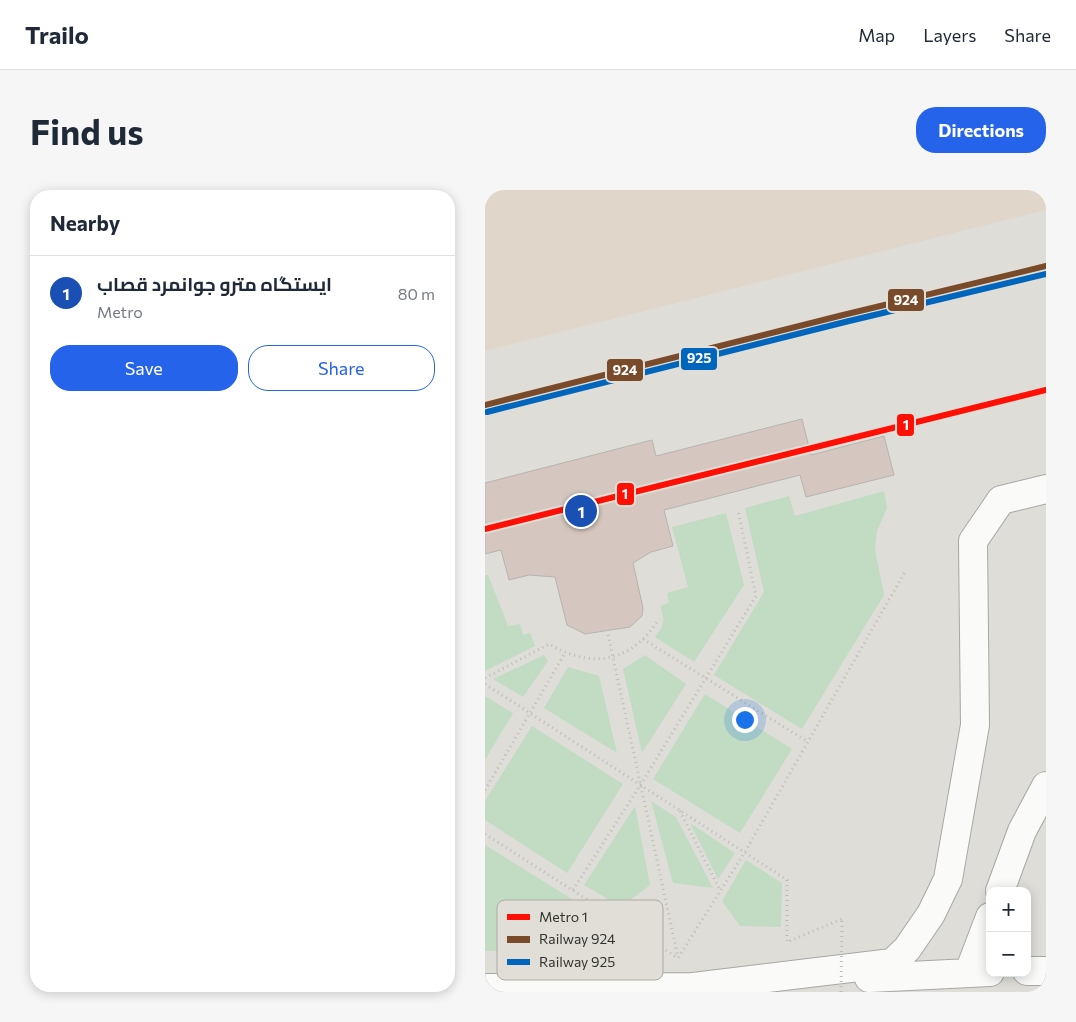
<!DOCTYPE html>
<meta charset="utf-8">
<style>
:root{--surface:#fff;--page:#f6f6f7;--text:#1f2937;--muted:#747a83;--line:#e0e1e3;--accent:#2563eb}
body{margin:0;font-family:Commissioner,Cairo,sans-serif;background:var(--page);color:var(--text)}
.controls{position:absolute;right:15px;bottom:15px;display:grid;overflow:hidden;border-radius:10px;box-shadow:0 2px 12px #0003}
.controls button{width:45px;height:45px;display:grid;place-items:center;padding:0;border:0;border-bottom:1px solid var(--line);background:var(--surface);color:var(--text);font:25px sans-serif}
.you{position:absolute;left:259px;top:529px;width:18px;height:18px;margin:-12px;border:4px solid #fff;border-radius:50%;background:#1a73e8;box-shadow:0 0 0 8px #1a73e833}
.badge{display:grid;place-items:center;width:32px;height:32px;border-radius:50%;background:var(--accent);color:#fff;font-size:16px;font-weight:700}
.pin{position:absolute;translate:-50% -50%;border:2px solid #fff;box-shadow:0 1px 5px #0006}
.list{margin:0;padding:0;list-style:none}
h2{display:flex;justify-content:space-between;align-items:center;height:65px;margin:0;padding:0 20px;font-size:21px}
h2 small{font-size:16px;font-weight:400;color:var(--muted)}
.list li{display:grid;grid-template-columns:32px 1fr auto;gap:15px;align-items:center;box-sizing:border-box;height:75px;padding:0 20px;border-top:1px solid var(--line)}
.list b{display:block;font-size:19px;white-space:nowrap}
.list p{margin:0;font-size:16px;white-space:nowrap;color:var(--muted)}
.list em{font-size:16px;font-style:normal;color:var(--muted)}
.actions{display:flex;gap:10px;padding:15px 20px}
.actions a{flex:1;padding:11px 0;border:1px solid var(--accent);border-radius:20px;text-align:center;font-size:18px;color:var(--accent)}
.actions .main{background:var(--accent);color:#fff}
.map{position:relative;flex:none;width:561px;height:802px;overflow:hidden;border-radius:20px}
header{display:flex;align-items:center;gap:30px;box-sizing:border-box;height:70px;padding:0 25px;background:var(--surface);border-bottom:1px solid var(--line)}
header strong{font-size:24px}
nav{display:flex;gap:28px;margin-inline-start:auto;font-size:18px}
.intro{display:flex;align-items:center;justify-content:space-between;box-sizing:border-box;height:120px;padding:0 30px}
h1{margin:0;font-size:35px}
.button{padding:12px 22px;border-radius:20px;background:var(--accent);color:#fff;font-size:18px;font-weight:700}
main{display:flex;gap:30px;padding:0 30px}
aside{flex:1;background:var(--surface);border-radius:20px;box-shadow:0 2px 12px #0003}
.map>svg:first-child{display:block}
.industrial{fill:#e0d7ca}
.green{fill:#c1dcc3}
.building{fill:#d5c7c0;stroke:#b5b4b1}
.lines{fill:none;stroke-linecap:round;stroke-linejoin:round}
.minor-casing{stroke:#a8a7a4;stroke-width:30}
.path{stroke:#bdbcbb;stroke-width:3;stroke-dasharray:1 4;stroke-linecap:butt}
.minor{stroke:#fafaf9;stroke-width:28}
.path-bridge{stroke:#bdbcbb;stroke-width:3;stroke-dasharray:1 4;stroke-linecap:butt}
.rail-1-casing{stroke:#e0ded6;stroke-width:10}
.rail-2-casing{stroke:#e0ded6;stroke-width:10}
.rail-1{stroke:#7a4b2a;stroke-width:6}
.rail-2{stroke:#0065bd;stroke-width:6}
.metro-1-casing{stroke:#e0ded6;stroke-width:10}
.metro-1{stroke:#ff0f04;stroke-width:6}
.key{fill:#e0ded6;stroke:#acaaa3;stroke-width:1}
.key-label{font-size:14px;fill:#31312d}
.line-badge{stroke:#e0ded6;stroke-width:2}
.badge-label{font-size:14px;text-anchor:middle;font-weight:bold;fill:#fff}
</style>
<header>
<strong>Trailo</strong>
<nav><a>Map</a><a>Layers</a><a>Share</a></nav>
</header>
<div class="intro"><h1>Find us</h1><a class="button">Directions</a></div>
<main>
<aside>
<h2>Nearby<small></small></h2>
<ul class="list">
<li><span class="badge" style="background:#1a4fb4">1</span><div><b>ایستگاه مترو جوانمرد قصاب</b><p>Metro</p></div><em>80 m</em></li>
</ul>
<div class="actions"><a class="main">Save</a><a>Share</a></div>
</aside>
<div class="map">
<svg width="561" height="802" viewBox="0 0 561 802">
<rect width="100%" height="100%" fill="#deddd8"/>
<path class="industrial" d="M0,0H561V20L0,161Z"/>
<path class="green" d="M399,301L402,318L392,341L390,359L399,405L317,539L229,485L279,402L260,318L304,306L310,326Z
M241,323L259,395L209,472L170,447C180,435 180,431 175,416L184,413L182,403L203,397L187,337Z
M0,385H3L23,436L35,434L38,445L45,443L50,456L0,481Z
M59,465L63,471L38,507L8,489Z
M160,465L201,494L157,563L138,479Z
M83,477L114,486L132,563L59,518Z
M220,504L307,559L255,643L168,589Z
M0,506L28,523L0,570Z
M47,536L138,594L82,683L0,630V611Z
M166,611L191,627L228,698L188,693Z
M150,616L165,695L136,717L99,695Z
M205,633L250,663L233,689Z
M0,655L124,732L116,757L0,761Z
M261,670L297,693L296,737L255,736L237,711Z"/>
<path class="building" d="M317,229L326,265L399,246L409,285L321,307L315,285L179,320L188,356L166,362L148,373L158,418L157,426L145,437L100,444L82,435L70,387L44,385L24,390L16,360L0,364V293L167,250L171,266Z"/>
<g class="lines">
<defs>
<path id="minor" d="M515,701L537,641L561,596
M542,781H561
M484,782L505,727
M384,788L505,782
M0,798L219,797
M200,798L407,773L422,759L446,724L463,689L490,535L488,351L516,310L561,299"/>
</defs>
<use href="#minor" class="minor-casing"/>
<path class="path" d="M122,440L193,767
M158,449L323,552
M0,488L64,454C95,472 128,477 157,450C164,444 169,436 174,429
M0,494L302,690V752L357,729
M0,600L80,463
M195,621L235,700
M0,644L193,768L260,662L421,380
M88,700L156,594L271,406L253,320"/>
<use href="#minor" class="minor"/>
<path class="path-bridge" d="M356,802L357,729"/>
<defs>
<path id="rail-1" d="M0,215L358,125L561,76"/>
<path id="rail-2" d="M2,222L360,132L561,84"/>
</defs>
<use href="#rail-1" class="rail-1-casing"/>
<use href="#rail-2" class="rail-2-casing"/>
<use href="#rail-1" class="rail-1"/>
<use href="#rail-2" class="rail-2"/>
<defs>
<path id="metro-1" d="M0,339L561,200"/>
</defs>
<use href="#metro-1" class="metro-1-casing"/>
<use href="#metro-1" class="metro-1"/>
</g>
<rect x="12" y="710" width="166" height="80" rx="8" class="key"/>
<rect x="22" y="724" width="23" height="6" fill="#ff0f04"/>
<rect x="22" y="746" width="23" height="7" fill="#7a4b2a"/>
<rect x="22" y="769" width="23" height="6" fill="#0065bd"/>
<g class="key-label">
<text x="54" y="732">Metro 1</text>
<text x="54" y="754">Railway 924</text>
<text x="54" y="777">Railway 925</text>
</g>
<g class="line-badge">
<rect x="402" y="98" width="38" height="24" rx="5" fill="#7a4b2a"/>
<rect x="195" y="157" width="38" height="24" rx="5" fill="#0065bd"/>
<rect x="121" y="168" width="38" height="24" rx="5" fill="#7a4b2a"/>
<rect x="411" y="223" width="19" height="24" rx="5" fill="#ff0f04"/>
<rect x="131" y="292" width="19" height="24" rx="5" fill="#ff0f04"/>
</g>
<g class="badge-label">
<text x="421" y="115">924</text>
<text x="214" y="173">925</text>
<text x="140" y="185">924</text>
<text x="421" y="240">1</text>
<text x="140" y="309">1</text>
</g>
</svg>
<div class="controls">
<button>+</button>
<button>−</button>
</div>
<div class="you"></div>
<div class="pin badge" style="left:96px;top:321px;background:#1a4fb4">1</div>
</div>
</main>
